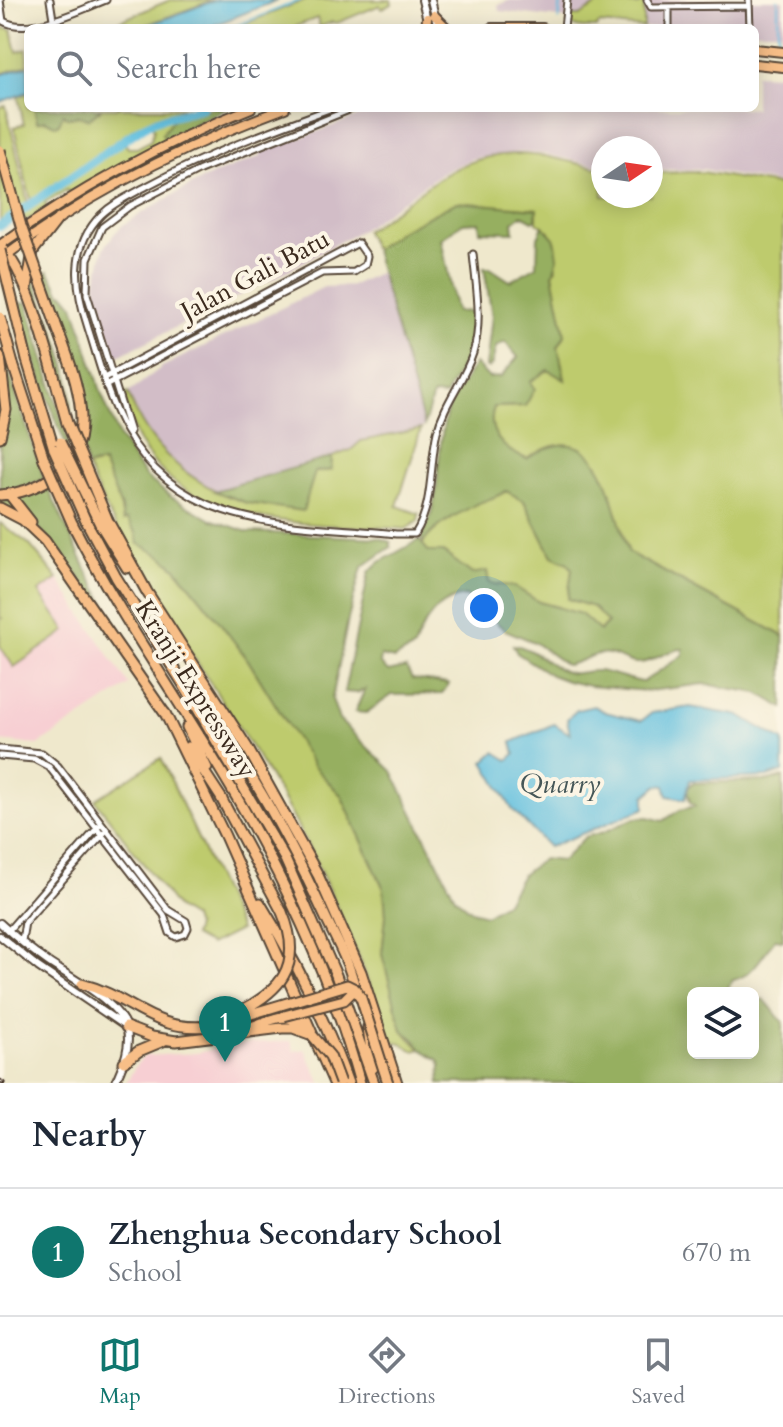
<!DOCTYPE html>
<style>
:root{--surface:#fff;--page:#f2f2f3;--text:#1f2937;--muted:#747a83;--line:#e0e1e3;--accent:#0f766e}
body{margin:0;font-family:Cardo,serif;background:var(--page);color:var(--text)}
.controls{position:absolute;right:24px;bottom:24px;display:grid;overflow:hidden;border-radius:12px;box-shadow:0 4px 20px #0003}
.controls button{width:72px;height:72px;display:grid;place-items:center;padding:0;border:0;border-bottom:2px solid var(--line);background:var(--surface);color:var(--text);font:40px sans-serif}
.compass{position:absolute;left:591px;top:136px;width:72px;height:72px;border-radius:50%;background:var(--surface);box-shadow:0 4px 20px #0003;rotate:77deg}
.you{position:absolute;left:484px;top:608px;width:28px;height:28px;margin:-20px;border:6px solid #fff;border-radius:50%;background:#1a73e8;box-shadow:0 0 0 12px #1a73e833}
.badge{display:grid;place-items:center;width:52px;height:52px;border-radius:50%;background:var(--accent);color:#fff;font-size:26px;font-weight:700}
.pin{position:absolute;translate:-50% -66px;filter:drop-shadow(0 2px 4px #0008)}
.pin::after{content:'';position:absolute;top:42px;width:28px;height:24px;background:inherit;clip-path:polygon(0 0,100% 0,50% 100%)}
.list{margin:0;padding:0;list-style:none}
h2{display:flex;justify-content:space-between;align-items:center;height:104px;margin:0;padding:0 32px;font-size:34px}
h2 small{font-size:26px;font-weight:400;color:var(--muted)}
.list li{display:grid;grid-template-columns:52px 1fr auto;gap:24px;align-items:center;box-sizing:border-box;height:128px;padding:0 32px;border-top:2px solid var(--line)}
.list b{display:block;font-size:30px;white-space:nowrap}
.list p{margin:0;font-size:26px;white-space:nowrap;color:var(--muted)}
.list em{font-size:26px;font-style:normal;color:var(--muted)}
.icon{flex:none;width:44px;height:44px;fill:none;stroke:currentColor;stroke-width:2;stroke-linecap:round;stroke-linejoin:round}
.map{position:relative;flex:none;width:783px;height:1083px;overflow:hidden}
.search{position:absolute;background:var(--surface);box-shadow:0 4px 20px #0003;left:24px;right:24px;top:24px;height:88px;display:flex;align-items:center;gap:20px;box-sizing:border-box;padding:0 28px;border-radius:12px;color:var(--muted);font-size:30px}
.sheet{height:232px;background:var(--surface)}
nav{display:flex;justify-content:space-around;align-items:center;box-sizing:border-box;height:112px;border-top:2px solid var(--line);background:var(--surface);font-size:22px;color:var(--muted)}
nav a{display:grid;justify-items:center;gap:4px}
nav .on{color:var(--accent)}
.map>svg:first-child{display:block}
.built{fill:#f7cfd3}
.industrial{fill:#d2bdc7}
.green{fill:#becb6d;stroke:#7c7a46;stroke-width:2}
.forest{fill:#96af60;stroke:#686c3f;stroke-width:2}
.water{fill:#61bfdf;stroke:#4e747e;stroke-width:2}
.lines{fill:none;stroke-linecap:round;stroke-linejoin:round}
.stream{stroke:#61bfdf;stroke-width:2}
.river{stroke:#61bfdf;stroke-width:9}
.minor-casing{stroke:#564638;stroke-width:9}
.tertiary-casing{stroke:#564638;stroke-width:10}
.primary-casing{stroke:#564638;stroke-width:12}
.motorway-casing{stroke:#564638;stroke-width:13}
.minor{stroke:#fff;stroke-width:5}
.tertiary{stroke:#fff;stroke-width:6}
.primary{stroke:#f7be87;stroke-width:8}
.motorway{stroke:#f7be87;stroke-width:9}
.rail-casing{stroke:#3b2a1e;stroke-width:5}
.rail{stroke:#fcf5e5;stroke-width:2;stroke-dasharray:6;stroke-linecap:butt}
.motorway-bridge-casing{stroke:#564638;stroke-width:13;stroke-linecap:butt}
.motorway-bridge{stroke:#f7be87;stroke-width:9}
.labels{text-anchor:middle;dominant-baseline:central;stroke-width:8;stroke-linejoin:round;paint-order:stroke}
.street-label{font-size:26px;fill:#3b2a1e;stroke:#fcf5e5}
.water-label{font-size:28px;font-style:italic;fill:#465758;stroke:#fcf5e5}
</style>
<div class="map">
<svg width="783" height="1083" viewBox="0 0 783 1083">
<rect width="100%" height="100%" fill="#fcf5e5"/>
<filter id="ink" filterUnits="userSpaceOnUse"><feTurbulence type="fractalNoise" baseFrequency=".0125" numOctaves="2"/><feDisplacementMap in="SourceGraphic" scale="16" xChannelSelector="R" yChannelSelector="G"/><feConvolveMatrix kernelMatrix="1 2 1 2 8 2 1 2 1" color-interpolation-filters="sRGB"/></filter>
<filter id="wash" filterUnits="userSpaceOnUse"><feTurbulence type="fractalNoise" baseFrequency=".006" numOctaves="4" result="noise"/><feDisplacementMap in="SourceGraphic" scale="32" xChannelSelector="R" yChannelSelector="G"/><feGaussianBlur stdDeviation="1.8" result="paint"/><feColorMatrix in="noise" values="0 0 0 0 0 0 0 0 0 0 0 0 0 0 0 0 0 1.4 0 .05"/><feComposite in="paint" operator="in"/></filter>
<g filter="url(#wash)">
<rect width="100%" height="100%" fill="#efe8cc"/>
<path class="built" d="M58,579L129,685L38,745L0,741V619Z
M291,1041L294,1051L305,1049L321,1083H126L137,1064L145,1056L197,1053L236,1044Z"/>
<path class="industrial" d="M510,0H783V40L781,31H755V28H644L499,11L498,5Z
M755,74L783,75V184L703,169L651,170V148H603V167L546,154L520,152L474,158L441,173L363,229L271,280L116,357L97,296L96,282L104,248L114,234L123,225L157,204L204,178L261,156L260,153L380,108H755Z
M381,272L424,425L421,429L361,441L351,450L214,491L176,465L147,432L128,393L162,367L324,287L351,286Z"/>
<path class="green" d="M170,0H213L138,28H103Z
M305,0H391L392,4L381,9L380,5L337,23L332,22L320,27L317,18L291,28H234Z
M644,1V28L599,24L596,28C587,28 575,29 569,23L570,16H580L599,4L639,5Z
M0,25L6,29L12,30L17,52L27,49L28,65L0,74Z
M28,93V108H35L37,121L63,113L79,116L100,111L101,108H188L158,116L139,125L31,202L14,127L24,124L18,96Z
M6,106L28,204L0,223V107Z
M175,117L162,134L166,140L81,188L70,193L67,190L45,203L47,207L30,219L22,220L21,215L124,142L128,148H137L151,140L154,129L151,125Z
M520,154L545,156L603,169V196H651V173L702,172L783,186V636L629,553C611,504 603,408 527,459C504,452 485,432 494,407L525,406L529,382L548,370L565,379L558,347L565,335L553,274L556,268L549,231L537,222V209L477,205L400,231L374,250L365,231C419,198 450,153 520,154Z
M128,393C148,449 191,485 247,503L315,472L331,470L332,457L351,450L361,441L421,429L397,506L419,514L418,521L406,529C319,523 188,532 139,441C131,427 128,410 124,395Z
M103,463L121,508L123,521L127,519L136,533L176,568L215,616L248,660L314,767L341,795L384,889L386,916L382,954L402,1030L421,1049L414,1051L401,1043L391,1042C358,952 322,865 273,782C210,677 136,580 87,467Z
M506,491L524,501L552,556L568,563L572,569L568,599L593,607L608,622L600,631L558,607L539,602L515,587L488,583L472,574L443,552L429,553L422,544C435,526 457,514 477,503C488,498 495,499 506,491Z
M0,523L29,544L58,579L39,592L66,631L14,667L0,646V620L3,618L0,619Z
M161,758L240,930L210,945L193,936L196,927L193,918L177,908L95,800Z"/>
<path class="forest" d="M35,108H101L89,119L79,116L68,118L63,114L59,124L55,125L45,120L37,122Z
M211,108H228L165,138L162,134L175,117Z
M457,202L537,209L536,219L533,221L522,215L513,222L514,232L480,231L479,222L463,223L441,239L456,312L472,311L467,356L445,396L433,395L424,425L374,250L400,231Z
M543,226L554,238L556,244L558,258L553,274L565,335L558,347L565,380L548,370L530,382L535,389L525,406L494,407C485,432 504,451 527,459C603,408 611,503 629,553L783,636V708L758,693L704,684L648,691L589,686L567,681L551,675L517,653L513,645C532,647 547,664 563,671C574,676 583,671 594,671C607,670 628,680 643,682L683,655V649C667,649 656,661 640,663C627,664 621,656 609,654C595,651 581,663 566,665L534,642L505,630L466,596C438,599 422,623 414,648L394,659L381,656L380,663L388,672L406,668L412,679L449,684L442,694L392,695L366,713L355,712L365,689L357,693L344,692L369,572L380,562L419,540L429,552H443L472,574L487,571L489,583L515,587L539,602L581,614L600,631L608,623L593,607L568,599L572,569L568,563L552,556L524,501L506,491C496,498 487,499 477,504C458,514 436,524 424,542L421,538C444,499 434,454 447,412C452,396 466,379 475,364L489,378L501,377L518,357L505,342L496,347L492,364L489,368L486,367L492,316L484,268H490L510,281L537,266L538,237Z
M48,271L61,293L65,294L74,305L102,395L119,437L145,476L171,497L210,519L248,532L380,538L391,542V547L362,567L348,619L332,699L339,720L392,771L455,897L472,911L486,915L506,902L522,875L543,859L562,861L585,837L604,832L635,818L648,817L663,821L680,810L695,806L690,802L687,790L692,783L769,781L783,777V940L775,939C764,953 752,977 733,980L727,989L728,993H693V1053H753V1002L763,999C773,1007 775,1016 783,1021V1083H439L441,1066L439,1060L421,1049L414,1039L402,1030L382,954L386,916L384,889L341,795L314,767L248,660L215,616L176,568L163,557L138,543L136,533L127,520L123,521L121,508L103,463L87,466L82,445L87,415L82,385L42,274Z
M33,276C47,314 74,368 71,409L66,407C58,382 28,296 33,276Z
M27,302L69,444L67,448C48,400 31,354 19,304Z
M2,352L44,479L21,488L0,491V368L4,367Z
M332,457L331,470L315,472L303,511L247,503L214,491Z
M47,486L88,573L120,630L116,633L64,555L31,520L0,504V498L33,492Z"/>
<path class="water" d="M216,0H278L207,28H140Z
M28,66V92L0,102V75Z
M594,706L605,712L641,721L652,713L690,707L741,716L783,741V772L767,777L690,780L685,799L668,796L665,786L658,785L645,796V808L549,847L512,809L484,762L495,752L508,760L515,754L512,742L554,724L570,734L567,719L577,710Z"/>
<g class="lines">
<path class="stream" d="M778,0V39
M559,20L561,0
M230,28L301,0"/>
<path class="river" d="M0,226L144,126L159,119L202,108"/>
</g>
</g>
<g filter="url(#ink)">
<g class="lines">
<defs>
<path id="minor" d="M0,0L3,21C29,36 81,10 106,0
M50,0L53,19
M647,0L651,7L749,6
M749,0L750,28
M669,7V28
M564,28L567,0
M332,108C269,131 206,154 147,186C131,195 114,202 101,215C69,247 75,289 88,328C99,362 108,400 126,431C185,533 294,523 396,534H415C434,504 429,466 437,432C444,403 464,381 473,353C483,322 476,286 473,254
M104,378L358,243L367,256L365,265L354,272L322,273L107,385
M130,432L87,294L88,259L102,227L130,206L200,170L354,108
M0,749L42,753L58,766L168,910L186,921L188,928L185,934L176,937L170,933L164,915L49,767L34,759L0,756
M8,931L99,826
M22,941L25,922L104,833"/>
<path id="tertiary" d="M422,0L427,20
M431,0L438,28
M0,923C15,937 31,950 48,962C71,978 120,1002 127,1030C131,1049 122,1066 115,1083
M0,936L38,967L126,1027"/>
<path id="primary" d="M434,15L447,28
M426,28L427,18
M491,28H543
M755,49L783,52
M755,64L783,67
M0,245C74,192 166,141 251,108
M4,257C89,192 186,145 285,108"/>
<path id="motorway" d="M0,248C28,263 57,389 67,423
M27,288L33,251L57,220
M0,356L6,410L0,437
M27,360L54,449
M13,364L44,459
M9,494L31,522
M0,495C20,494 36,488 53,477C105,442 72,369 55,322
M0,508L23,520L45,541L166,715
M85,519L116,577L182,682L285,859L336,975L374,1083
M108,521L147,592L247,747L318,875L361,972L397,1083
M72,523C123,623 189,713 244,810C292,896 334,988 360,1083
M100,524L127,568
M195,697C248,762 289,838 324,914C335,938 350,963 355,989
M165,713L225,836L334,1083
M187,727L207,768
M188,747L222,799
M220,796L282,912
M260,903C296,961 325,1019 348,1083
M82,984C133,997 151,1033 211,1026
M126,1027L152,1037L176,1041L282,1028H293L312,1035
M251,1027C278,1018 286,1009 309,1031
M368,1027L373,1068
M124,1062L139,1051L163,1041"/>
</defs>
<use href="#minor" class="minor-casing"/>
<use href="#tertiary" class="tertiary-casing"/>
<use href="#primary" class="primary-casing"/>
<use href="#motorway" class="motorway-casing"/>
<use href="#minor" class="minor"/>
<use href="#tertiary" class="tertiary"/>
<use href="#primary" class="primary"/>
<use href="#motorway" class="motorway"/>
<defs>
<path id="rail" d="M0,1081L3,1083"/>
</defs>
<use href="#rail" class="rail-casing"/>
<use href="#rail" class="rail"/>
<defs>
<path id="motorway-bridge" d="M0,150L21,226L55,322
M0,250L27,360
M0,317L13,364
M67,423L108,521
M60,442L100,524
M54,449L85,519
M44,459L72,523
M232,1015C280,993 305,966 282,912
M284,1016L344,1000L355,989
M211,1026L347,985L355,989L361,998L388,1083
M312,1035L330,1056L340,1083"/>
</defs>
<use href="#motorway-bridge" class="motorway-bridge-casing"/>
<use href="#motorway-bridge" class="motorway-bridge"/>
</g>
</g>
<g class="labels">
<g class="street-label">
<text transform="translate(255 275) rotate(-28)">Jalan Gali Batu</text>
<text transform="translate(196 689) rotate(58)">Kranji Expressway</text>
</g>
<g class="water-label">
<text x="560" y="784">Quarry</text>
</g>
</g>
</svg>
<div class="controls">
<button><svg class="icon" aria-label="layers" viewBox="0 0 24 24"><path d="M12 4l9 5-9 5-9-5zM3 14l9 5 9-5"/></svg></button>
</div>
<svg class="compass" viewBox="-18 -18 36 36"><path d="M0-13l5 13h-10z" fill="#e53935"/><path d="M0 13l5-13h-10z" fill="#747a83"/></svg>
<div class="you"></div>
<div class="pin badge" style="left:225px;top:1062px">1</div>
<div class="search"><svg class="icon" aria-label="search" viewBox="0 0 24 24"><circle cx="10" cy="10" r="6"/><path d="M15 15l6 6"/></svg>Search here</div>
</div>
<section class="sheet">
<h2>Nearby<small></small></h2>
<ul class="list">
<li><span class="badge">1</span><div><b>Zhenghua Secondary School</b><p>School</p></div><em>670 m</em></li>
</ul>
</section>
<nav>
<a class="on"><svg class="icon" aria-label="map" viewBox="0 0 24 24"><path d="M3 6l6-2 6 2 6-2v14l-6 2-6-2-6 2zM9 4v14M15 6v14"/></svg>Map</a>
<a><svg class="icon" aria-label="directions" viewBox="0 0 24 24"><path d="M12 3l9 9-9 9-9-9zM9 14v-3h6M13 9l2 2-2 2"/></svg>Directions</a>
<a><svg class="icon" aria-label="saved" viewBox="0 0 24 24"><path d="M7 4h10v16l-5-4-5 4z"/></svg>Saved</a>
</nav>
